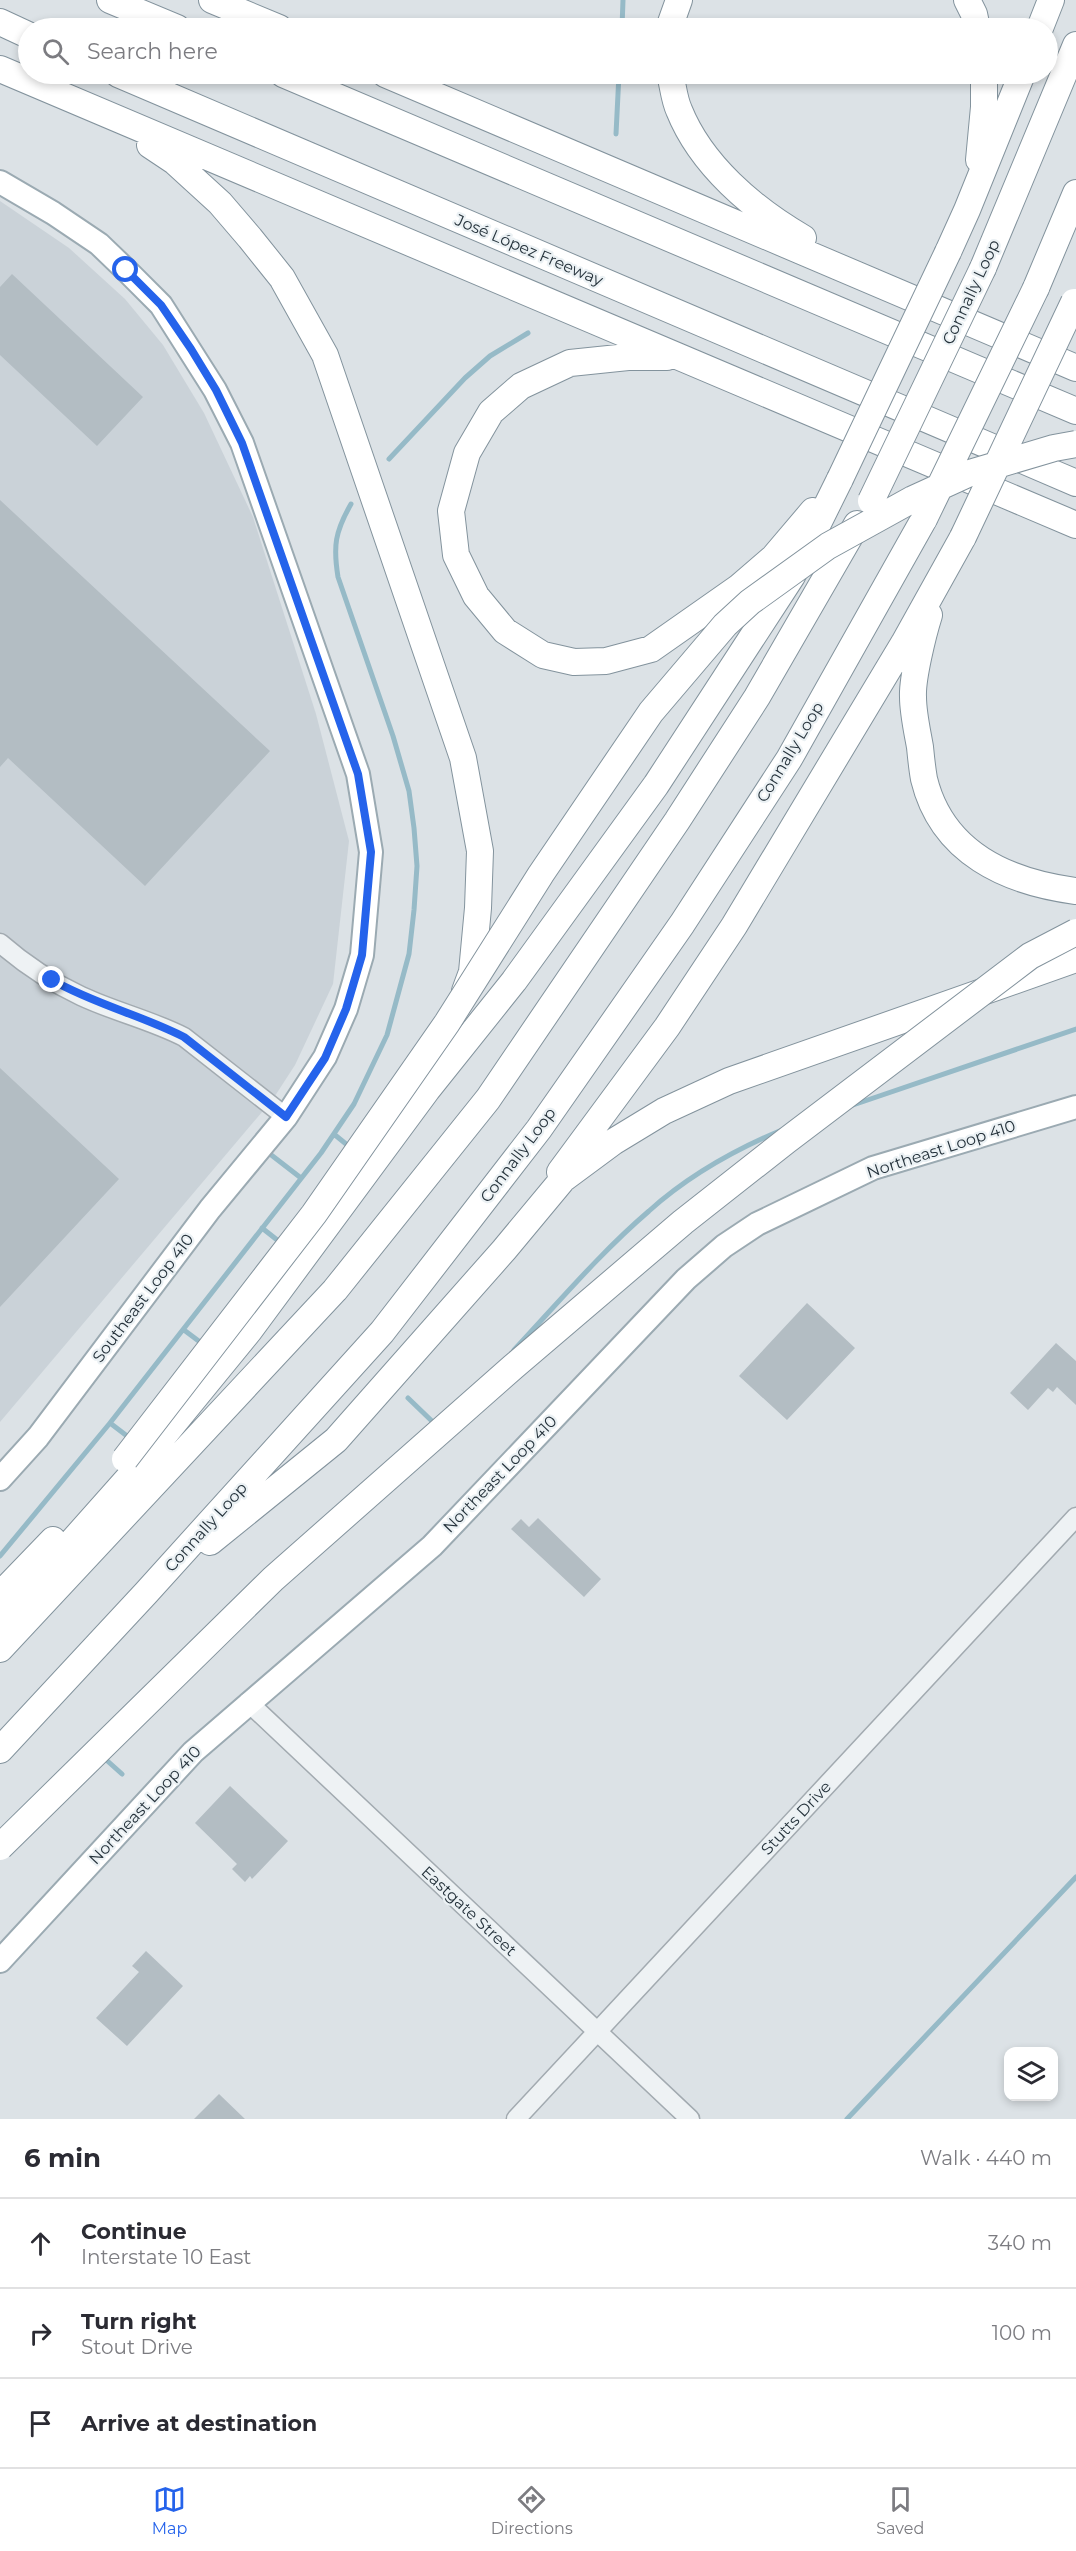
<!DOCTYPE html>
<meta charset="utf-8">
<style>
:root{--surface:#fff;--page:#f7f7f7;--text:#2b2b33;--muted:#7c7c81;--line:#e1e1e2;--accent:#2563eb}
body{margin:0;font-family:Montserrat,sans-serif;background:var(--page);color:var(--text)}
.controls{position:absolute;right:18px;bottom:18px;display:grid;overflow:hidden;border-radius:12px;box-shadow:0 3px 9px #0003}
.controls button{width:54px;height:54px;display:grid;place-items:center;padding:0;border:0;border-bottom:2px solid var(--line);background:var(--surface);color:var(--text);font:30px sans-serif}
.stop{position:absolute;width:18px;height:18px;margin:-14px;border:4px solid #2563eb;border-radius:50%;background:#fff}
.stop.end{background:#2563eb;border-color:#fff;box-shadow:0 2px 6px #0008}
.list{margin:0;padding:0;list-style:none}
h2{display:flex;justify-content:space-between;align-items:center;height:78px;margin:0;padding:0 24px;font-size:26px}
h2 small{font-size:20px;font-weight:400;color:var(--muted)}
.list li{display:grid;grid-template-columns:39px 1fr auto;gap:18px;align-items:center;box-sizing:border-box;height:90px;padding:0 24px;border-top:2px solid var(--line)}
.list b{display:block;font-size:22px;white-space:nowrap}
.list p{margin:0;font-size:20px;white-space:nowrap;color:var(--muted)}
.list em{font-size:20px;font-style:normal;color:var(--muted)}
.icon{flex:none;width:33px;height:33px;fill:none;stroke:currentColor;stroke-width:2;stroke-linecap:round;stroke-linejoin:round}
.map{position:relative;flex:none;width:1076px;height:2119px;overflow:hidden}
.search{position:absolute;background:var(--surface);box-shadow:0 3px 9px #0003;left:18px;right:18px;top:18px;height:66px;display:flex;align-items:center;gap:15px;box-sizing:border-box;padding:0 21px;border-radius:33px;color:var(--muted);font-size:22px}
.sheet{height:348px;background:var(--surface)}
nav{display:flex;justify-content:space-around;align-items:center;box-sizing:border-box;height:84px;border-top:2px solid var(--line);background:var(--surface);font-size:16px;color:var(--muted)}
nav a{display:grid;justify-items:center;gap:3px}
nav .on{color:var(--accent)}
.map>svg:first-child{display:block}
.built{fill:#cad2d8}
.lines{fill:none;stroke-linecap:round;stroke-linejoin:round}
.stream{stroke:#96bac7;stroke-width:5}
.building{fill:#b3bdc3}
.minor-casing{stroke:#a2aab0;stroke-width:21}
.major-casing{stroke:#9baab2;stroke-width:26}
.highway-casing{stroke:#83939d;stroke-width:28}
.minor{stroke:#eef2f4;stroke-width:18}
.major{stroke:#fff;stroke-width:22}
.highway{stroke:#fff;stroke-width:26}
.highway-bridge-casing{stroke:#83939d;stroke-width:28;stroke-linecap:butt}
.highway-bridge{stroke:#fff;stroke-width:26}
.route{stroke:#2563eb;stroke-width:8}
.labels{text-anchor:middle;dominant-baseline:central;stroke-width:4.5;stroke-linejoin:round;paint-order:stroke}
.street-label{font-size:16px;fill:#26333c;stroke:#ebf1f4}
</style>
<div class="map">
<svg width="1076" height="2119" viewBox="0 0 1076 2119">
<rect width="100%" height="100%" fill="#dce2e6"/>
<path class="built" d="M0,201L69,248L125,299L163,345L204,413L253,517L316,714L349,841L333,984L295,1065L273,1099L0,1422Z"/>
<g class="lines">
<path class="stream" d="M622,28L623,0
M616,134L619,74
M389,459L465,378L490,356L528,333
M850,1106L1076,1029
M335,1135L351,1148
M270,1154L301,1178
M262,1228L281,1243
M184,1330L204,1345
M514,1350C558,1303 600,1253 649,1211C688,1176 734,1150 782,1130
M408,1398L437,1426
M110,1423L131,1439
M0,1556L110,1423L321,1153L354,1104L387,1035L409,954L414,910L417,866L414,828L409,791L393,736L338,577C333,546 335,532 351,504
M103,1757L122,1774
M847,2119L1076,1877"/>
</g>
<path class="building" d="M12,274L143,397L97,446L0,355V287Z
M0,500L270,751L145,886L8,758L0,767Z
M0,1068L119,1179L0,1307Z
M807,1303L855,1348L787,1420L739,1376Z
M1056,1343L1076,1361V1405L1057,1387L1053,1392L1048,1388L1028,1410L1010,1393Z
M538,1518L601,1579L584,1597L511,1529L521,1519L529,1527Z
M230,1786L288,1841L252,1879L250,1876L245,1882L232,1869L237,1864L195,1823Z
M146,1951L183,1986L127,2046L96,2018L139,1972L132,1966Z
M219,2094L245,2119H194Z"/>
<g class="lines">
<defs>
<path id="minor" d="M0,943C24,964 51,982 81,996C115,1012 151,1020 184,1037L286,1117
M248,1702L690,2119
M516,2119L1076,1517"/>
<path id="major" d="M0,182L53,213L99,244L126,270L161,305L215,390L242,443L358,774L371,852L362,955L346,1009L325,1057L286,1117L210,1209L38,1437L0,1479
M0,1961L193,1752L432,1546L686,1279L724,1246L757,1224L873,1168L1076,1107"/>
<path id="highway" d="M110,0L177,28
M212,0L279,28
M967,0L974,14L977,28
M0,22L28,35
M669,28L679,0
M1040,28L1051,0
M0,69L1076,525
M118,74L1076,483
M283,74L1076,411
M385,74L1076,368
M670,74C673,85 674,99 679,110C701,165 753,209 803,238
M150,145L174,161L220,203L250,238L282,278L325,355L463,758L480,851L478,908L472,972L465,991
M979,160L984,107V74
M948,252L967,210L1022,74
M983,268L1076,45
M1036,288L1076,193
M667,357H628L570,363L521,386L491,412L467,453L451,511L456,555L476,596L505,631L543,655L574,662L606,661L651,649L738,588L774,557L813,511
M929,615C923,634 912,679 913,697C913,713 917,730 920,747C921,757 922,768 924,779C942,853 1007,882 1076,891
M560,1172L667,1027L734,926L904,643L963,537
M210,1542L336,1440L504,1250L563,1179L613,1142L664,1111L729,1081L1076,959
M0,1595L53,1540
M0,1623L133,1473L249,1331L427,1090L514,981L656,785L792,576L840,479
M0,1649L335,1290L488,1099L677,821L757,697L857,524
M0,1750L146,1593L382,1332L539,1129L682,924L789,759L924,519"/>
</defs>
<use href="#minor" class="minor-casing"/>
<use href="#major" class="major-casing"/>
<use href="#highway" class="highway-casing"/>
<use href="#minor" class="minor"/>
<use href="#major" class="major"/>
<use href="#highway" class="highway"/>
<defs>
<path id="highway-bridge" d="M840,479L948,252
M871,501L983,268
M924,519L1036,288
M963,537L1074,302
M125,1459L314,1214L447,1023L541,874L651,712L725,625L750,602L828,546L913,499L970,473L1054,448L1076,444
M0,1847L273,1579L513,1367L683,1222L786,1141L1030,956L1076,932"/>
</defs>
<use href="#highway-bridge" class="highway-bridge-casing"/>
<use href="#highway-bridge" class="highway-bridge"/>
</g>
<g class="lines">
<path class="route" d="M52,980C94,1004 141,1015 184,1037L286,1117L325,1058L346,1009L362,955L371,852L358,774L242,443L216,390L191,349L161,305L126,270"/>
</g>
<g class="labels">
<g class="street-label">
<text transform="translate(529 250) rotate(23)">José López Freeway</text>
<text transform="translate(971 292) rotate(-65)">Connally Loop</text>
<text transform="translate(790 752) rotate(-59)">Connally Loop</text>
<text transform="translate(941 1149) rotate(-18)">Northeast Loop 410</text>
<text transform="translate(518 1155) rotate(-53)">Connally Loop</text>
<text transform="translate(143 1298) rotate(-53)">Southeast Loop 410</text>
<text transform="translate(500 1474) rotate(-46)">Northeast Loop 410</text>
<text transform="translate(206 1527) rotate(-48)">Connally Loop</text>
<text transform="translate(145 1805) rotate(-47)">Northeast Loop 410</text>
<text transform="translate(796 1818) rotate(-47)">Stutts Drive</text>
<text transform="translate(469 1911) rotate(43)">Eastgate Street</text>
</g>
</g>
</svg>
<div class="controls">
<button><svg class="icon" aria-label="layers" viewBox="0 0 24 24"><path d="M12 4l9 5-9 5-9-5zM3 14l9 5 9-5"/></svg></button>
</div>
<div class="stop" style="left:126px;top:270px"></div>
<div class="stop end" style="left:52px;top:980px"></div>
<div class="search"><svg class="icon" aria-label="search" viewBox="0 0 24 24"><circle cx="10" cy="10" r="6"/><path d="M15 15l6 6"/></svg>Search here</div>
</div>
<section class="sheet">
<h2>6 min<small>Walk · 440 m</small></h2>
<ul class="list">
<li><svg class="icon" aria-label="ahead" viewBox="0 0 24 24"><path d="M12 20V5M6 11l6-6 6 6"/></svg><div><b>Continue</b><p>Interstate 10 East</p></div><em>340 m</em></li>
<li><svg class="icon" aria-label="right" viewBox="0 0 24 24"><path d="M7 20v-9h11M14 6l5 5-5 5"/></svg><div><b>Turn right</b><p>Stout Drive</p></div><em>100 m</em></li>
<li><svg class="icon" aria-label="arrive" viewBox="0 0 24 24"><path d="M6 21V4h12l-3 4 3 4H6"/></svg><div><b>Arrive at destination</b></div></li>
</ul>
</section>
<nav>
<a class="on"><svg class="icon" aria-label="map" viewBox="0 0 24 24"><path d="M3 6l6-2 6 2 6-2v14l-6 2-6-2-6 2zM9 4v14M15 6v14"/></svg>Map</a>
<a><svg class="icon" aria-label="directions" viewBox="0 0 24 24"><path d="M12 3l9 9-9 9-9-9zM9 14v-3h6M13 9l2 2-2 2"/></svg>Directions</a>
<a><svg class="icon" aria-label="saved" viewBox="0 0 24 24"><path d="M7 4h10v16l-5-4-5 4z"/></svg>Saved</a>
</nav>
